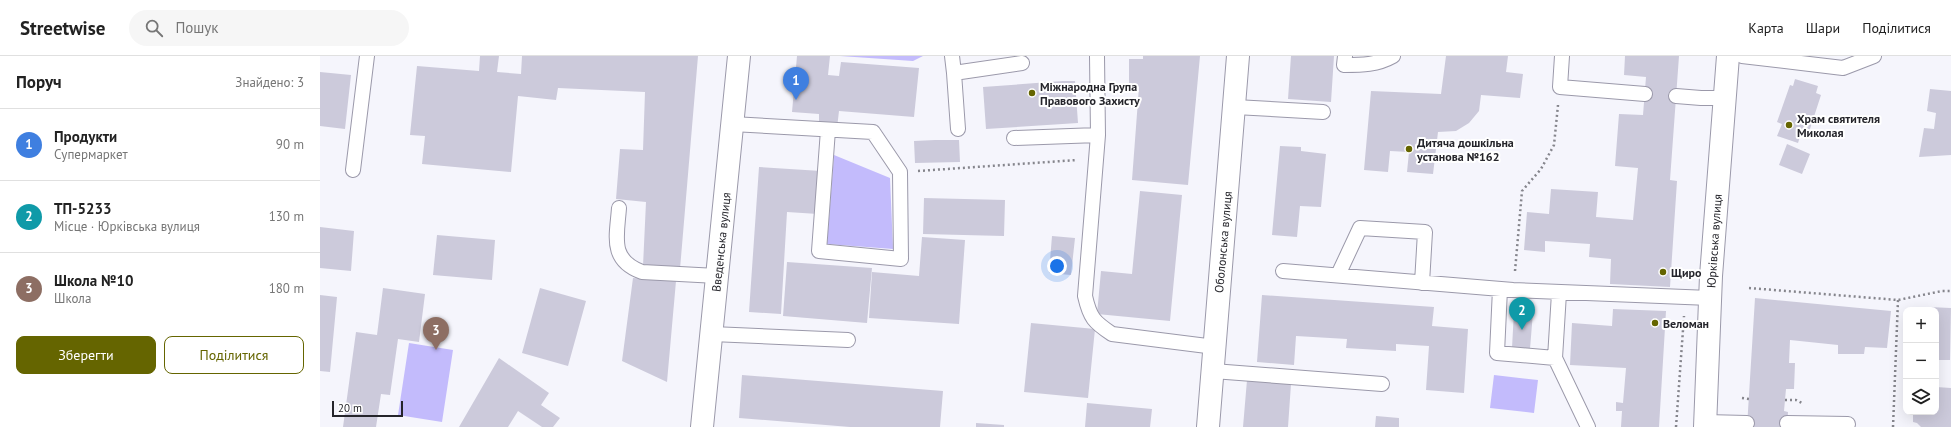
<!DOCTYPE html>
<html lang="uk">
<meta charset="utf-8">
<style>
:root{--surface:#fff;--page:#f6f6f6;--text:#222;--muted:#767676;--line:#e0e0e0;--accent:#656500}
body{margin:0;font-family:"PT Sans",sans-serif;background:var(--page);color:var(--text)}
.controls{position:absolute;right:12px;bottom:12px;display:grid;overflow:hidden;border-radius:8px;box-shadow:0 4px 16px #0002}
.controls button{width:36px;height:36px;display:grid;place-items:center;padding:0;border:0;border-bottom:1px solid var(--line);background:var(--surface);color:var(--text);font:20px sans-serif}
.scale{position:absolute;left:12px;bottom:10px;width:71px;box-sizing:border-box;padding-left:4px;border:2px solid #25252b;border-top:0;font-size:11px;line-height:14px;white-space:nowrap;color:#25252b;-webkit-text-stroke:3px #fff;paint-order:stroke}
.you{position:absolute;left:737px;top:210px;width:14px;height:14px;margin:-10px;border:3px solid #fff;border-radius:50%;background:#1a73e8;box-shadow:0 0 0 6px #1a73e833}
.badge{display:grid;place-items:center;width:26px;height:26px;border-radius:50%;background:var(--accent);color:#fff;font-size:13px;font-weight:700}
.pin{position:absolute;translate:-50% -33px;filter:drop-shadow(0 1px 2px #0008)}
.pin::after{content:'';position:absolute;top:21px;width:14px;height:12px;background:inherit;clip-path:polygon(0 0,100% 0,50% 100%)}
.list{margin:0;padding:0;list-style:none}
h2{display:flex;justify-content:space-between;align-items:center;height:52px;margin:0;padding:0 16px;font-size:17px}
h2 small{font-size:13px;font-weight:400;color:var(--muted)}
.list li{display:grid;grid-template-columns:26px 1fr auto;gap:12px;align-items:center;box-sizing:border-box;height:72px;padding:0 16px;border-top:1px solid var(--line)}
.list b{display:block;font-size:15px;white-space:nowrap}
.list p{margin:0;font-size:13px;white-space:nowrap;color:var(--muted)}
.list em{font-size:13px;font-style:normal;color:var(--muted)}
.actions{display:flex;gap:8px;padding:12px 16px}
.actions a{flex:1;padding:9px 0;border:1px solid var(--accent);border-radius:8px;text-align:center;font-size:14px;color:var(--accent)}
.actions .main{background:var(--accent);color:#fff}
.icon{flex:none;width:22px;height:22px;fill:none;stroke:currentColor;stroke-width:2;stroke-linecap:round;stroke-linejoin:round}
.map{position:relative;flex:none;width:1631px;height:371px;overflow:hidden}
header{display:flex;align-items:center;gap:24px;box-sizing:border-box;height:56px;padding:0 20px;background:var(--surface);border-bottom:1px solid var(--line)}
header strong{font-size:19px}
nav{display:flex;gap:22px;margin-inline-start:auto;font-size:14px}
.search{width:280px;height:36px;background:var(--page);display:flex;align-items:center;gap:10px;box-sizing:border-box;padding:0 14px;border-radius:22px;color:var(--muted);font-size:15px}
main{display:flex}
aside{flex:1;background:var(--surface)}
.map>svg:first-child{display:block}
.green{fill:#c3bbfc}
.building{fill:#cccadb}
.lines{fill:none;stroke-linecap:round;stroke-linejoin:round}
.lane-casing{stroke:#9b99aa;stroke-width:16}
.street-casing{stroke:#9b99aa;stroke-width:24}
.path{stroke:#85858c;stroke-width:2.5;stroke-dasharray:2 3;stroke-linecap:butt}
.lane{stroke:#fff;stroke-width:14}
.street{stroke:#fff;stroke-width:22}
.poi-dot{fill:#656500;stroke:#fff;stroke-width:1.5}
.labels{text-anchor:middle;dominant-baseline:central;stroke-width:4;stroke-linejoin:round;paint-order:stroke}
.poi-label{font-size:12px;font-weight:bold;fill:#25252b;stroke:#fff;text-anchor:start}
.street-label{font-size:12px;fill:#25252b;stroke:#fff}
</style>
<header>
<strong>Streetwise</strong>
<div class="search"><svg class="icon" aria-label="search" viewBox="0 0 24 24"><circle cx="10" cy="10" r="6"/><path d="M15 15l6 6"/></svg>Пошук</div>
<nav><a>Карта</a><a>Шари</a><a>Поділитися</a></nav>
</header>
<main>
<aside>
<h2>Поруч<small>Знайдено: 3</small></h2>
<ul class="list">
<li><span class="badge" style="background:#3f7fe0">1</span><div><b>Продукти</b><p>Супермаркет</p></div><em>90 m</em></li>
<li><span class="badge" style="background:#0f9aa8">2</span><div><b>ТП-5233</b><p>Місце · Юрківська вулиця</p></div><em>130 m</em></li>
<li><span class="badge" style="background:#8d6e63">3</span><div><b>Школа №10</b><p>Школа</p></div><em>180 m</em></li>
</ul>
<div class="actions"><a class="main">Зберегти</a><a>Поділитися</a></div>
</aside>
<div class="map">
<svg width="1631" height="371" viewBox="0 0 1631 371">
<rect width="100%" height="100%" fill="#f5f5fc"/>
<path class="green" d="M520,0H603L593,5Z
M514,99L570,122L573,193L507,188Z
M89,287L133,294L122,366L78,359Z
M1174,319L1218,324L1214,357L1170,352Z"/>
<path class="building" d="M160,0H179L177,16L201,18L202,0H378L360,213L323,210L326,146L296,143L300,93L323,94L325,36L238,32L236,44L198,40L191,116L102,108L105,80L90,79L97,10L159,15Z
M477,0H510L508,19L519,20L521,6L599,12L594,61L519,55L517,72L499,70V58L472,56Z
M823,0H880L868,129L812,124L819,31L809,28V3H823Z
M971,0H1014L1011,46L968,43Z
M1126,0H1188L1186,16L1203,18L1200,42L1161,39L1159,55L1149,67L1136,75L1118,76L1113,118L1087,116L1089,96L1070,95L1068,116L1044,114L1051,35L1121,38Z
M1305,0H1359L1350,124L1357,125L1350,231L1290,228L1291,203L1269,201L1270,188L1225,185V196L1204,194L1207,156L1229,158L1231,133L1278,136L1276,161L1313,164L1318,112L1295,110L1299,58L1323,59L1326,21L1304,19Z
M0,16L31,19L25,73L0,70Z
M1475,23L1498,30L1496,37L1501,39L1489,76L1482,74L1478,87L1457,80L1462,68L1457,66L1470,29L1473,30Z
M743,25H755L758,67L666,73L663,31Z
M1610,33L1631,35V99L1599,101L1604,72L1614,73L1616,57L1607,55Z
M615,84H639L640,106L595,107L594,85Z
M1467,88L1490,98L1482,118L1459,109Z
M960,90L981,91V95L1006,98L1001,151L980,150L977,181L952,179Z
M439,111L501,115L498,158L467,156L461,258L429,256Z
M820,135L862,139L850,265L777,258L781,215L812,218Z
M604,142L685,144L684,180L603,178Z
M0,171L34,175L31,215L0,212Z
M117,179L175,184L172,224L113,219Z
M732,180L755,182L751,219L729,217Z
M602,181L645,184L639,268L549,262L552,216L599,220Z
M467,206L552,212L547,267L463,260Z
M313,222L356,225L347,326L302,305Z
M63,232L105,238L99,286L78,283L70,339L61,338L56,371H23L36,276L57,279Z
M220,232L266,245L248,310L202,297Z
M0,239L17,241L10,316L0,315Z
M942,239L1114,251L1112,270L1148,273L1144,337L1106,334L1109,290L1076,288V295L1026,292L1027,283L976,280L974,309L937,306Z
M1435,242L1571,255L1567,292L1545,291L1544,298H1518V289L1470,284L1469,307H1475L1474,333H1466L1464,355L1468,356L1467,371H1427Z
M1608,251L1631,252L1630,304H1616V254H1608Z
M1293,253L1346,255L1339,371H1301L1302,355H1296V346L1303,347L1306,312L1250,309L1252,267L1292,270Z
M1194,255L1213,256L1210,293L1192,292Z
M711,267L775,273L768,342L704,336Z
M179,302L229,337L221,349L240,362L233,371H222L198,355L188,371H139Z
M422,319L623,335L620,371H530L419,362Z
M927,324L971,328L968,371H923Z
M1616,331L1631,332V371H1601L1597,367L1593,366V356H1616Z
M767,347L832,353L830,371H765Z
M1056,360L1079,362V371H1055Z
M656,367L684,369V371H656Z"/>
<g class="lines">
<defs>
<path id="lane" d="M632,0L634,17L702,7
M777,0L778,79L765,240C770,262 774,266 792,278L895,291
M1025,0L1024,9C1042,9 1057,9 1073,0
M1242,0L1240,31L1325,38
M1422,0L1523,12L1554,0
M634,17L638,73
M1356,40L1381,42H1404
M915,51L1003,56
M412,68L553,76L580,116L581,203L499,195L508,74
M694,82L778,79
M33,114L47,0
M299,152C297,180 289,204 322,216L397,220
M963,215L1193,234L1390,242
M1018,219L1040,172L1105,176L1102,227
M1180,233L1177,297L1235,302L1239,237
M392,278L528,284
M1235,302L1268,371
M893,315L1062,328
M1385,366L1427,367
M1467,367L1528,368"/>
<path id="street" d="M382,371L419,0
M888,371L918,0
M1385,371L1391,220L1408,0"/>
</defs>
<use href="#lane" class="lane-casing"/>
<use href="#street" class="street-casing"/>
<path class="path" d="M598,115L757,104
M1195,215L1202,135L1221,113L1234,89L1238,49
M1429,232L1578,244L1622,235H1631
M1422,342L1429,343
M1465,344H1476L1482,347
M1356,371L1364,260
M1573,371L1578,244"/>
<use href="#lane" class="lane"/>
<use href="#street" class="street"/>
</g>
<g class="poi-dot">
<circle cx="712" cy="37" r="4"/>
<circle cx="1469" cy="69" r="4"/>
<circle cx="1089" cy="93" r="4"/>
<circle cx="1343" cy="216" r="4"/>
<circle cx="1335" cy="267" r="4"/>
</g>
<g class="labels">
<g class="poi-label">
<text x="720" y="30">Міжнародна Група<tspan x="720" dy="14">Правового Захисту</tspan></text>
<text x="1477" y="62">Храм святителя<tspan x="1477" dy="14">Миколая</tspan></text>
<text x="1097" y="86">Дитяча дошкільна<tspan x="1097" dy="14">установа №162</tspan></text>
<text x="1351" y="216">Щиро</text>
<text x="1343" y="267">Веломан</text>
</g>
<g class="street-label">
<text transform="translate(1394 185) rotate(-86)">Юрківська вулиця</text>
<text transform="translate(401 186) rotate(-84)">Введенська вулиця</text>
<text transform="translate(903 186) rotate(-85)">Оболонська вулиця</text>
</g>
</g>
</svg>
<div class="controls">
<button>+</button>
<button>−</button>
<button><svg class="icon" aria-label="layers" viewBox="0 0 24 24"><path d="M12 4l9 5-9 5-9-5zM3 14l9 5 9-5"/></svg></button>
</div>
<div class="scale">20 m</div>
<div class="you"></div>
<div class="pin badge" style="left:476px;top:44px;background:#3f7fe0">1</div>
<div class="pin badge" style="left:1202px;top:274px;background:#0f9aa8">2</div>
<div class="pin badge" style="left:116px;top:294px;background:#8d6e63">3</div>
</div>
</main>
